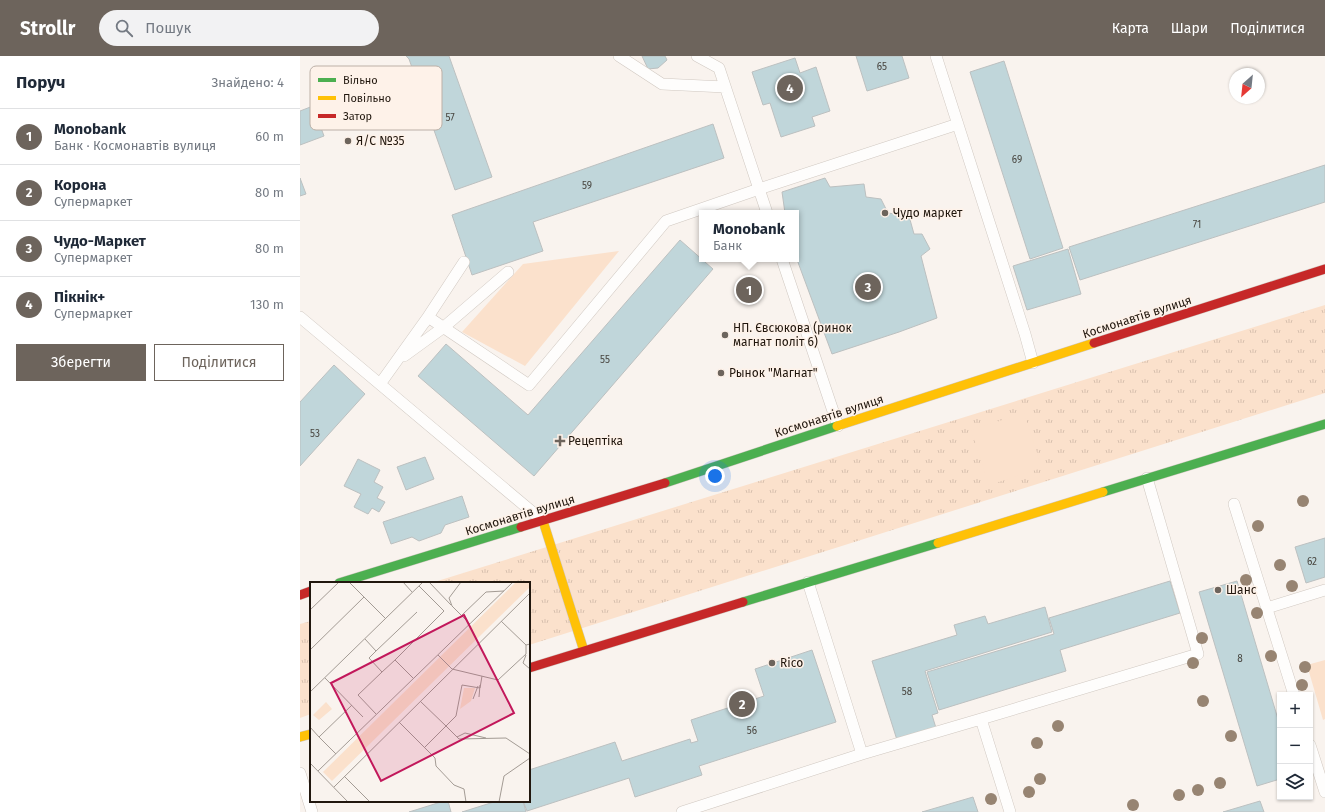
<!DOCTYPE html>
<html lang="uk">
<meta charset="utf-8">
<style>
:root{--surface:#fff;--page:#f2f2f3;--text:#1f2937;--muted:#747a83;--line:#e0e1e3;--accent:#6d645c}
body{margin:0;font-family:"Fira Sans",sans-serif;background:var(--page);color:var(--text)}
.controls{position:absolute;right:12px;bottom:12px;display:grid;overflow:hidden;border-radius:0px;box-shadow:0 1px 3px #0004}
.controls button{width:36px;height:36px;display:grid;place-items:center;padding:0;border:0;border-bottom:1px solid var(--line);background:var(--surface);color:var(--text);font:20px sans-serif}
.compass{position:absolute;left:929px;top:12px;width:36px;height:36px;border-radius:50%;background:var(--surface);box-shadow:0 1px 3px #0004;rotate:207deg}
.you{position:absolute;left:415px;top:420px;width:14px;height:14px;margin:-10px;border:3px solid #fff;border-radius:50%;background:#1a73e8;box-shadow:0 0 0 6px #1a73e833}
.badge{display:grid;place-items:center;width:26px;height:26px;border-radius:50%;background:var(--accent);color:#fff;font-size:13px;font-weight:700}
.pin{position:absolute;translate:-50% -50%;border:2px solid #fff;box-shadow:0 1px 4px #0006}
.popup{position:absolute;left:399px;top:154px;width:100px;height:52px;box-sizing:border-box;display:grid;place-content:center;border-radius:0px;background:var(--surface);filter:drop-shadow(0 1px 3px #0005);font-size:13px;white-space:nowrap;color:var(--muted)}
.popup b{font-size:15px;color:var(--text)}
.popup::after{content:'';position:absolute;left:50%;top:100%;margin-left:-8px;border:8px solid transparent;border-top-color:var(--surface)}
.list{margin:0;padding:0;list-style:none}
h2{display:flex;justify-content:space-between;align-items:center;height:52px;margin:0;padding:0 16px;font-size:17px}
h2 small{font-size:13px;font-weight:400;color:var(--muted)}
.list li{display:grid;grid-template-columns:26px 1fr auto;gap:12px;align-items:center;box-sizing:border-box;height:56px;padding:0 16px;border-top:1px solid var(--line)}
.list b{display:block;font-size:15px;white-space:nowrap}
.list p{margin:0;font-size:13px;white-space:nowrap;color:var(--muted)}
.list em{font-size:13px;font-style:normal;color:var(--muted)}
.actions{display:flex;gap:8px;padding:12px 16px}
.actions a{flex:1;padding:9px 0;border:1px solid var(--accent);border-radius:0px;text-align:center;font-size:14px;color:var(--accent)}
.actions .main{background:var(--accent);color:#fff}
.icon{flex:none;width:22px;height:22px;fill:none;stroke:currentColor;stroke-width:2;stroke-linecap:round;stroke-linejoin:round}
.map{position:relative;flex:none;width:1025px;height:756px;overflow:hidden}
header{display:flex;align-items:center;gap:24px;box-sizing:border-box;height:56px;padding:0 20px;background:var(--accent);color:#fff}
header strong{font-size:19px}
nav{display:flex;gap:22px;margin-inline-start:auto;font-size:14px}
.search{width:280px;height:36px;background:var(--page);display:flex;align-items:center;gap:10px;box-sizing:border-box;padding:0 14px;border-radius:22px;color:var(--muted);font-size:15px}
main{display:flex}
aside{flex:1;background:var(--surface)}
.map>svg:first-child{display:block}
.grass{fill:url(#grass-tufts)}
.park{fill:#fbe1cc}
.building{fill:#c0d6da;stroke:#bcc0c0}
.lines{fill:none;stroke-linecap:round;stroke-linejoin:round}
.lane-casing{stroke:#d0c8c1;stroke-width:12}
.fast-casing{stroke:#d0c8c1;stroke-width:10}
.slow-casing{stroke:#d0c8c1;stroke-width:10}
.jam-casing{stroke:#d0c8c1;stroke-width:10}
.lane{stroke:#fefdfc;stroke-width:11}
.fast{stroke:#4caf50;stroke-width:9}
.slow{stroke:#ffc107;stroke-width:9}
.jam{stroke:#c62828;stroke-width:9}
.tree{fill:#978472}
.poi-dot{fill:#6d645c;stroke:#fef2e9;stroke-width:1.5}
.labels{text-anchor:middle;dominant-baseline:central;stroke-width:3;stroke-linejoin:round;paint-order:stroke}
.number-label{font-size:10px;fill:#494741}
.poi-label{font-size:12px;fill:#21170e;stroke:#fef2e9;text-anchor:start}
.street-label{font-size:12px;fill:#21170e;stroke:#fef2e9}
.inset-road{fill:none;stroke:#a39b94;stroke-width:1}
.view{fill:#c2185b;fill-opacity:0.15;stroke:#c2185b;stroke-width:2}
.inset-edge{fill:none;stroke:#21170e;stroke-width:2}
.key{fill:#fef2e9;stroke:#bcb0a7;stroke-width:1}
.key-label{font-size:11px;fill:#21170e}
</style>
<header>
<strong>Strollr</strong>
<div class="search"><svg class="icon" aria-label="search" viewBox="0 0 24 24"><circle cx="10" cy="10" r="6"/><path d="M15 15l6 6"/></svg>Пошук</div>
<nav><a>Карта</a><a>Шари</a><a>Поділитися</a></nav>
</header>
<main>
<aside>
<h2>Поруч<small>Знайдено: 4</small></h2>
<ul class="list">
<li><span class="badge">1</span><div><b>Monobank</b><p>Банк · Космонавтів вулиця</p></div><em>60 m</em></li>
<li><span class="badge">2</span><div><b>Корона</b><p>Супермаркет</p></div><em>80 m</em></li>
<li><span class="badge">3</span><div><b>Чудо-Маркет</b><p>Супермаркет</p></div><em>80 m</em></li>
<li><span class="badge">4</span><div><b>Пікнік+</b><p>Супермаркет</p></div><em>130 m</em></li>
</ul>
<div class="actions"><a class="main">Зберегти</a><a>Поділитися</a></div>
</aside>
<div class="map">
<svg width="1025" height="756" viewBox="0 0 1025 756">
<defs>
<pattern id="grass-tufts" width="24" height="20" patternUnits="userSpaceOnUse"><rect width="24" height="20" fill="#fbe1cc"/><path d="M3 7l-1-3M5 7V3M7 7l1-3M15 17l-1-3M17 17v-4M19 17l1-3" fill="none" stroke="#d7c0ae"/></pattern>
</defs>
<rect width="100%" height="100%" fill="#f9f3ee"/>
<path class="grass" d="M1025,249V337L229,589V527H131Z
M11,565V658L0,662V568Z"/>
<path class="park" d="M319,195L225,310L162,276L223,208Z
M724,357L742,412L689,429L671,374Z
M1025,604V663L1023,664L1007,609Z"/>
<path class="building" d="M106,0H149L192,121L155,134L109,3Z
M342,0H365L367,4L358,12L348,13Z
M556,0H602L609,22L567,35Z
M495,2L500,17L516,11L530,55L512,61L515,70L481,81L470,47L463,49L452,16Z
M704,5L763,192L730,203L670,16Z
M13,50L24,80L0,89V55Z
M413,68L424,102L233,166L243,195L172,219L152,159Z
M1025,109V146L780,224L769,191Z
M0,122L6,138L0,140Z
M525,122L530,131L564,128L566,141L581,143L588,157L609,160L614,178H622L630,193L621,200L637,262L599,276L532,298L496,201V157H485L482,136Z
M380,184L413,213L234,420L118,320L146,288L228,359Z
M768,193L781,238L727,254L713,210Z
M34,309L65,338L0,410V346Z
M125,401L134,423L106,434L97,411Z
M58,403L80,414L74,426L83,431L77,442L85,446L79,456L72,452L68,458L54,451L61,438L44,430Z
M162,440L169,461L145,469L141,477L119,485L112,481L91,488L83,466Z
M1025,482V521L1006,527L995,491Z
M870,525L880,557L760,594L766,615L639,654L627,616L754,578L749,562Z
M937,525L980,670V723L957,730L899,536Z
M745,551L752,576L625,615L638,657L632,659L636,672L597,684L572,605L657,579L654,569L685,560L688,568Z
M512,594L536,666L399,710L402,719L335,741L329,722L227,755L223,745H229V714L315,686L322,705L390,683L391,687L398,685L391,664L464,640L455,613Z
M673,741L678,756H622Z
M144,745H148L151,756H109Z
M197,745H223L226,756H162Z
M960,745L964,756H923Z"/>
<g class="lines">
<defs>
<path id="lane" d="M319,0L362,28L425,31
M397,0L419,12L459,133L658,68
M636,0L725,278L733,307
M482,203L538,370
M0,261L243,465
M124,267L164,206
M104,300L144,271L208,216
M80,328L128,261L229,329L366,165L459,133L467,157
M934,448L994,639
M967,552L1025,534
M1010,689L1025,736
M562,698L681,663
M0,717L12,756
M382,756L562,698L508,526
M710,756L681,663L898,598L847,422"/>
<path id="fast" d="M365,427L537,370
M803,436L1025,368
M39,527L221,471
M443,546L638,487"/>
<path id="slow" d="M537,370L794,287
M243,465L284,595
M638,487L803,436
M0,681L11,678"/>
<path id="jam" d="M794,287L1025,213
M221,471L365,427
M0,539L11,535
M229,612L443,546"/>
</defs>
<use href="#lane" class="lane-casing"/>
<use href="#fast" class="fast-casing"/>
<use href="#slow" class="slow-casing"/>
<use href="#jam" class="jam-casing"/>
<use href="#lane" class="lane"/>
<use href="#fast" class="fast"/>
<use href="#slow" class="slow"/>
<use href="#jam" class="jam"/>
</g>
<g class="tree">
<circle cx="1003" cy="445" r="6"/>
<circle cx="958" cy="470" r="6"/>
<circle cx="980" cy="509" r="6"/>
<circle cx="946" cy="524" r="6"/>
<circle cx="992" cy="530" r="6"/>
<circle cx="957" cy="557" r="6"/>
<circle cx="902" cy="582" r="6"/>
<circle cx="971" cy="600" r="6"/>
<circle cx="893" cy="607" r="6"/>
<circle cx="1005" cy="611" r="6"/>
<circle cx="1002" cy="629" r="6"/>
<circle cx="903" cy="645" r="6"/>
<circle cx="758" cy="670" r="6"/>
<circle cx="931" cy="680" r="6"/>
<circle cx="737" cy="687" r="6"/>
<circle cx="740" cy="723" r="6"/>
<circle cx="920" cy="727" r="6"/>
<circle cx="898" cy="734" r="6"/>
<circle cx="729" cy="736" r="6"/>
<circle cx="879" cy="739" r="6"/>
<circle cx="691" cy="743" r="6"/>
<circle cx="833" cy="749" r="6"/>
</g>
<g class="poi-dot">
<circle cx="48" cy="85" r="4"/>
<circle cx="585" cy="157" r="4"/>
<circle cx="425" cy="279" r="4"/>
<circle cx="421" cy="317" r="4"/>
<path d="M258 379h4v4h4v4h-4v4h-4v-4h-4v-4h4z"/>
<circle cx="918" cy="534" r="4"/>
<circle cx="472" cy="607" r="4"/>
</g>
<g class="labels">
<g class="number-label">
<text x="582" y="11">65</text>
<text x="150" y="62">57</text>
<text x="717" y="104">69</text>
<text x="287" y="130">59</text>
<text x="897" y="169">71</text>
<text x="305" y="304">55</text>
<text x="15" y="378">53</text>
<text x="1012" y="506">62</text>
<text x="940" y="603">8</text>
<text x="607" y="636">58</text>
<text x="452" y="675">56</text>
</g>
<g class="poi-label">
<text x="56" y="85">Я/С №35</text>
<text x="593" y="157">Чудо маркет</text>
<text x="433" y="272">НП. Євсюкова (ринок<tspan x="433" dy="14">магнат політ 6)</tspan></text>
<text x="429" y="317">Рынок "Магнат"</text>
<text x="268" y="385">Рецептіка</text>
<text x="926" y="534">Шанс</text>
<text x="480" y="607">Rico</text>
</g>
<g class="street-label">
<text transform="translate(837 261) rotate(-18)">Космонавтів вулиця</text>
<text transform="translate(529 360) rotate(-18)">Космонавтів вулиця</text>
<text transform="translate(220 459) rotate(-17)">Космонавтів вулиця</text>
</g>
</g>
<g transform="translate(10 526)">
<rect width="220" height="220" fill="#f9f3ee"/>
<path d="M206,0H220V5L22,199L13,190Z" fill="#fbe1cc"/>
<path d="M154,106H165L161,119L150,127ZM16,120L22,127L9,138L3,133Z" fill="#fbe1cc"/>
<path class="inset-road" d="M39,0L76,37M93,0L102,10M119,0L141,23M151,0L139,16L142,24L160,42M0,28L29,0M152,33L176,10L194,9M191,39L216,63L220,62M55,57L66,69L107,30M0,68L54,15M66,69L59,76L72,90L48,113L66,132M128,73L142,87L188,98L216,72V63M216,73L213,81L220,87M72,90L85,78M15,96L53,135M103,96L85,78L134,29L109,4M0,110L113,0M169,115L170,103M163,117L168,104M110,119L136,144L146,134L152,103L170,106L172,94M89,140L125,176L126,184L144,203L154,207L156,220M0,145L9,155L42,123M9,155L26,172M147,155L155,151L176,156M114,166L136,144L149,157L196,156L220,172M0,181L38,220M8,189L203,0M34,194L60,220M24,205L220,11M189,220L194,194L220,176"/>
<path class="view" d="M154,33L204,131L71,199L21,101Z"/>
<rect width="220" height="220" class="inset-edge"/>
</g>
<rect x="10" y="10" width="132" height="64" rx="6" class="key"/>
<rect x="18" y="22" width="18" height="4" fill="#4caf50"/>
<rect x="18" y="40" width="18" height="4" fill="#ffc107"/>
<rect x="18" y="58" width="18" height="4" fill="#c62828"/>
<g class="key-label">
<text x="43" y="28">Вільно</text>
<text x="43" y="46">Повільно</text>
<text x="43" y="64">Затор</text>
</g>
</svg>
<div class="controls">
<button>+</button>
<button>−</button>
<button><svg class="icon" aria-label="layers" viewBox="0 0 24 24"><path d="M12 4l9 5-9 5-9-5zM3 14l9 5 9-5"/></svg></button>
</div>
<svg class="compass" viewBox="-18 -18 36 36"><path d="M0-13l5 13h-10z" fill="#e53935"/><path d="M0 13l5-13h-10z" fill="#747a83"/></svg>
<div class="you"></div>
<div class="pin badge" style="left:449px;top:234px">1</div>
<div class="popup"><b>Monobank</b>Банк</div>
<div class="pin badge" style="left:442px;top:648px">2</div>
<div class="pin badge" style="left:568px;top:231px">3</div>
<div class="pin badge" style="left:490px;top:32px">4</div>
</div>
</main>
